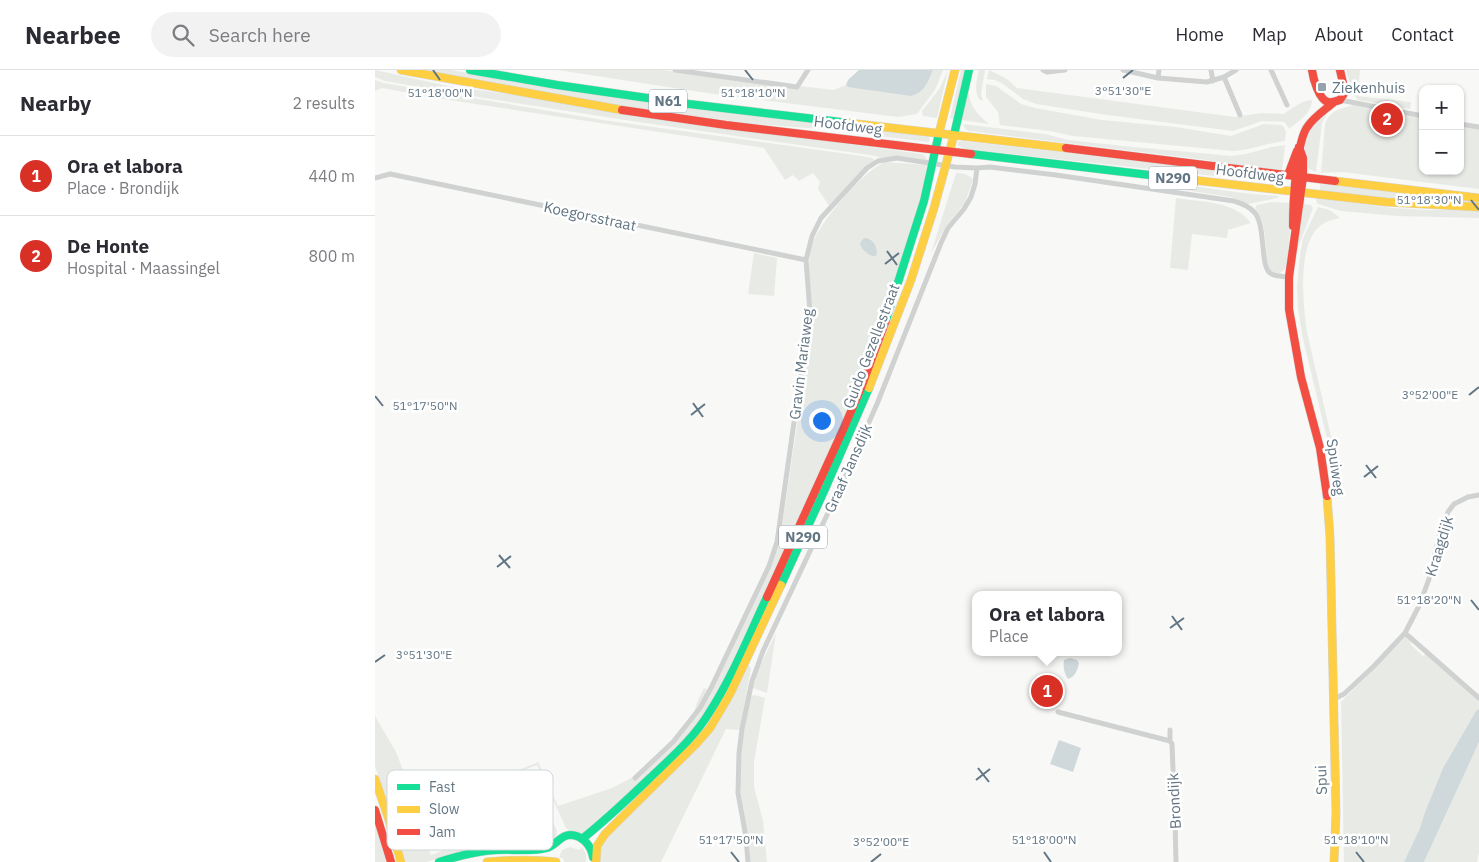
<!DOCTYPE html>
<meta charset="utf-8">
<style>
:root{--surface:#fff;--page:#f2f2f3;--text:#2b2b33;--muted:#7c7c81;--line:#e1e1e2;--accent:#d93025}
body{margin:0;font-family:"IBM Plex Sans",sans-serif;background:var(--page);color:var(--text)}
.controls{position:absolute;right:15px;top:15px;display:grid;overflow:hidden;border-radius:10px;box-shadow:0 1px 4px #0004}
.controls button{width:45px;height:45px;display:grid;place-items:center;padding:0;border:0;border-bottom:1px solid var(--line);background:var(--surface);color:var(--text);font:25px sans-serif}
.you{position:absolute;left:446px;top:350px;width:18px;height:18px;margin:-12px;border:4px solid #fff;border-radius:50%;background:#1a73e8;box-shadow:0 0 0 8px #1a73e833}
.badge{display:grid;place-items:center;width:32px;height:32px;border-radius:50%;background:var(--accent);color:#fff;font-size:16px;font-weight:700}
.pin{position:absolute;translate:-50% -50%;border:2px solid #fff;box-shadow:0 1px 5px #0006}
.popup{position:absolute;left:597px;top:521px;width:150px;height:65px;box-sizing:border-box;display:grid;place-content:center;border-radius:10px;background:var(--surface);filter:drop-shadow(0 1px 4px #0005);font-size:16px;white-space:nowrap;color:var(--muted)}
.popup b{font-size:19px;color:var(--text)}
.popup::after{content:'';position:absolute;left:50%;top:100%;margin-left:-10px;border:10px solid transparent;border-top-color:var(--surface)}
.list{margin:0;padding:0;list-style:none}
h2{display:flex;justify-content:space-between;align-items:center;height:65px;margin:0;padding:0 20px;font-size:21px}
h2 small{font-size:16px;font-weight:400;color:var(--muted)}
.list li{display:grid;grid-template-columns:32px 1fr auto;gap:15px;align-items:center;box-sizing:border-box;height:80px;padding:0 20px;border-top:1px solid var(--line)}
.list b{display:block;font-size:19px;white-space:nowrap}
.list p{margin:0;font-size:16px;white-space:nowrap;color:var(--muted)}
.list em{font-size:16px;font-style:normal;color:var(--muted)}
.icon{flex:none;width:28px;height:28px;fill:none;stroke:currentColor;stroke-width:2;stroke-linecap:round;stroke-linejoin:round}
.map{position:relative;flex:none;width:1104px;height:792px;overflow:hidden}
header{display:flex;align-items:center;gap:30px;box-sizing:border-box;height:70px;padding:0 25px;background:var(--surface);border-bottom:1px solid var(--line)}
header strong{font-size:24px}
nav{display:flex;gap:28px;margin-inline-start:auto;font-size:18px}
.search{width:350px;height:45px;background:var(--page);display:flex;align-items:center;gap:12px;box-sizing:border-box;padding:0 18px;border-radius:28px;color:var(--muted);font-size:19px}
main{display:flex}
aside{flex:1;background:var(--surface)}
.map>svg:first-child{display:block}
.green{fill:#e8ebe5}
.water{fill:#cfd8da}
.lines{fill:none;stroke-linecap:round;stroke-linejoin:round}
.fast-casing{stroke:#d4d5d5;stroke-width:9}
.slow-casing{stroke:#d4d5d5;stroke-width:9}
.jam-casing{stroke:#d4d5d5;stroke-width:9}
.street{stroke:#d0d2d2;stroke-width:5}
.fast{stroke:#16e098;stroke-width:8}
.slow{stroke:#ffcf43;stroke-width:8}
.jam{stroke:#f24e42;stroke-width:8}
.ticks{fill:none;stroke:#627583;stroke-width:2}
.poi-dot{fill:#96a3ac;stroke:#fff;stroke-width:2}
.labels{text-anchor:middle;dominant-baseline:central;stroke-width:5;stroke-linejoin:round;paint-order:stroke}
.shield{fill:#fff;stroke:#919ea8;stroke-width:1}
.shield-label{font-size:14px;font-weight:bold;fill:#627583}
.poi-label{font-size:15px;fill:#627583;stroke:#fff;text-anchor:start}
.street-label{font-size:15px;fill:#627583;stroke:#fff}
.key{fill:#fff;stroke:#d0d6da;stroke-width:1}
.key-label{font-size:14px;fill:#627583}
.ticks-label{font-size:12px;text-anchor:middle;fill:#627583;stroke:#fff;stroke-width:5;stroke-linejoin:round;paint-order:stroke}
</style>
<header>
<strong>Nearbee</strong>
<div class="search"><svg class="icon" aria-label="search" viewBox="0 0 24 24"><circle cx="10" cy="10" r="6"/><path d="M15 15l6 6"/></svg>Search here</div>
<nav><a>Home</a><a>Map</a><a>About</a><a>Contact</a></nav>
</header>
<main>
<aside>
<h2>Nearby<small>2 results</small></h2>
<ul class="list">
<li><span class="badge">1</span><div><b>Ora et labora</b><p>Place · Brondijk</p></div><em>440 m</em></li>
<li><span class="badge">2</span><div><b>De Honte</b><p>Hospital · Maassingel</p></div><em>800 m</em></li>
</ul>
</aside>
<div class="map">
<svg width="1104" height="792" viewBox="0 0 1104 792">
<rect width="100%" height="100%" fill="#f8f8f7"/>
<path class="green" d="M0,0L73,16L133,24L271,46L547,84L550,86L553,91L507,88L495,85L263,52L103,27L10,11L0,7Z
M42,0H75L106,5L547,65L553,66L555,70L553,72L446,59L380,54L253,37Z
M182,0H287L459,20L471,15L473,17H550L558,0H568L560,20L542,44L523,47L339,24Z
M573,0L562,48L548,46L547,41L565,18Z
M586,0H591L580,47L579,49L575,48Z
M604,0H610L606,24L608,31L605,30C598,21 602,10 604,0Z
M614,0L632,9L642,18L860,47L887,43L909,44C917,38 928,30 937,30C936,44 924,51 914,59L910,52L887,51L858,61L732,45L661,34L648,29L628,14L620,10L612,9Z
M971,0H985L983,26L1036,32L1035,39L983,30L978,24Z
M0,10L9,13L228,50L480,85L498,88L499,91L454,136L443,119L445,112L438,103L424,111L418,105L410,110L389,78L68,29L7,18L0,21Z
M594,14C592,33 600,43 614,54L586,50Z
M611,14L621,16L646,34L660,38L727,50L801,57L856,66L889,54L906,55L909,57L911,62L910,71C892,73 876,80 858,81L698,66L675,61L625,55L623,42L611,27Z
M978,35L1048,49V101H1085V56L1104,59V119L967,102L946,103L950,54C955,40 965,39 978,35Z
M952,44L947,53L941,102L934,99L931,95L929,64L931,61Z
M588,54L670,64L693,70L748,76L857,86L871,84L897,77L910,75L907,101L851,95L832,90L594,61L590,59Z
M587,71L755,90L900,108L904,109V113L590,79L582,75L583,72Z
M511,92L552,95L545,135L492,295L451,391L342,624L328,648L301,679L212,763C204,765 196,763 191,758L162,695L122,711L120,712L119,716L130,741H133C143,737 161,726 170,733L182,761L181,767L174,775L83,782L52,792H31L0,696V646L21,682L40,732L56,785L102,768L98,758L101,747L119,740L117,711L163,692L183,736L237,718L260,706L297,670L319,643L322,632L329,618L336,621L392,504L400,485L406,461C413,417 419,373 426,330C430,303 435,277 437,251C439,226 429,199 437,175C445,152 489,99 511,92Z
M581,103C588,103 594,104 598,110L590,133L572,155L556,183Z
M945,114L1095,131L1097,132L1033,131L945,121Z
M810,115L868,123L904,126L903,128L873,134L855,127L809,120Z
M801,128C826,132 860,131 876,153L853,160L852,168L817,164L813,200L795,198Z
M942,128L1018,138L1052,140H1104V148L1022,146L966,141L943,134L941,131Z
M897,132L915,133L916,147L912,194C909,203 902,207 894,199C890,186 892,173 889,160C888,151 884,145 880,138L882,135Z
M929,134L936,135L938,138L921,183L926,142Z
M943,137L955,140L965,148C957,150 950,151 944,157C922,176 928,235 932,262L961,388L957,389L928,269L923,239L922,216L925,185L928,168Z
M379,183L402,188L399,226L373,224Z
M401,563L392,623L378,618L381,604Z
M1031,566L1035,569L1036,575L1048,586L1051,584L1104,630V639L1101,641L1068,698L1050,742L1045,758L1029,792H969L966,632Z
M373,594L376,598L365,660L351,659L286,792H224L226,773L324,675Z
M379,625L390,628L379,692V717L388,751L392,792H375C376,766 367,741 365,715C362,689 370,657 374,631L376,626Z
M1104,672V783L1102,792H1049Z
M0,753L11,792H0Z
M195,777L204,780L207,777L211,784V792H189L188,788H184L187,780Z"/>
<path class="water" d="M484,0H558C552,13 551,21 536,26L473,17L471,15L473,10Z
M489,168C498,168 504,178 501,186C495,187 486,180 485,173Z
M695,588L702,590L704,593C703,599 700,607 693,609C689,604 688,596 689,590Z
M1104,639V672L1049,792H1029L1045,758L1050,742L1068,698L1101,641Z
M684,670L706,678L698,702L675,694Z"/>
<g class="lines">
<defs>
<path id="fast" d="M95,0L182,15L314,34L474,53
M579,65L594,0
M596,84L800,108
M511,250L549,131L564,63
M406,515L450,419L494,318
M207,769C231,750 253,729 275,708C296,688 319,668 334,643C357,608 374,565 392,527
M64,792C83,786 101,781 121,780C137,779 155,782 171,778C181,776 185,765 195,765C207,765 216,775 218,787"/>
<path id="slow" d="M26,0L247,40
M474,53L691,78
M564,63L580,0
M800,108L1011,132L1104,137
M960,111L1104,128
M494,318L536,210L559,138L579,65
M952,426L955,467L961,743L959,792
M0,709L13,747L26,792
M112,792C135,790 158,789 181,792
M221,792L222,776L230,764L321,674L335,658L355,624L406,515"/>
<path id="jam" d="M937,0C938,8 944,30 953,32C957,33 961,31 965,30L970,22L965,0
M247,40L351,55L596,84
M924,77L928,88V107L914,207V239L926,307L945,378L952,426
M691,78L960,111
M913,105L922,81
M918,156C918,136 921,70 933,56C939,47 951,39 959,32
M392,527L468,360L486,318L511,250
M0,740L16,792"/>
</defs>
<use href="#fast" class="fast-casing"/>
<use href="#slow" class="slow-casing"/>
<use href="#jam" class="jam-casing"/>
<path class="street" d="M300,0L422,17L433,0
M668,0L672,2L690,0
M748,0L783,8L832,12L849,7L861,0
M836,0L838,11
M896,0L912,35
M849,7L865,45
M783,8L784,0
M965,30L1048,46
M1085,54L1104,57
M0,108L15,104L431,190
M1030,563L1104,628
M958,627H963L969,624L999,596L1030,563L1044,536L1054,509L1067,454L1073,442L1079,434L1093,427L1104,425
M683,642L795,671L797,674L800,749L801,792
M795,671V660
M260,708L298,672L325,638L336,618L394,496L402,472L425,310L432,277L435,242L431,190L437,166L446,148L492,98L503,91L522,88L580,97L602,98L615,97L681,105L859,131C867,134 874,136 880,143C891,157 885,196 895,203C900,207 908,206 914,207
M373,792L371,767L363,723L364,683L367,659L377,611L388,581L468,411L502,334L566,173L573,158L589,139L596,127L600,114L602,98"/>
<use href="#fast" class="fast"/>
<use href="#slow" class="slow"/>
<use href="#jam" class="jam"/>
</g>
<path class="ticks" d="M58,0L65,10M370,0L378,10M748,8L758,0M1096,130L1104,140M512,181L522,195M510,194L524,183M1094,325L1104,317M0,326L8,336M318,333L328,347M316,345L330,334M991,395L1001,408M989,407L1003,396M124,485L135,498M122,497L136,486M1096,530L1104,540M797,546L807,560M795,558L809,548M0,592L10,585M603,698L614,712M601,710L615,699M356,782L364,792M669,782L676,792M981,782L989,792M496,792L506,784"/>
<rect class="poi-dot" x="942" y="12" width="10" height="10" rx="2.5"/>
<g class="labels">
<g class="shield">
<rect x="274" y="19.5" width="38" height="23" rx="4"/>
<rect x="774" y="96.5" width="48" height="23" rx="4"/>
<rect x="404" y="455.5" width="48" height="23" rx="4"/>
</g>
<g class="shield-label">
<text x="293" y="31">N61</text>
<text x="798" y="108">N290</text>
<text x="428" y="467">N290</text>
</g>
<g class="poi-label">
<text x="957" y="17">Ziekenhuis</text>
</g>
<g class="street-label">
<text transform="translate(473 55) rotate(7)">Hoofdweg</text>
<text transform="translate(875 103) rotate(7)">Hoofdweg</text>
<text transform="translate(215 146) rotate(12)">Koegorsstraat</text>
<text transform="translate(496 276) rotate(-69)">Guido Gezellestraat</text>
<text transform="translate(426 294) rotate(-83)">Gravin Mariaweg</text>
<text transform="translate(961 397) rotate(82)">Spuiweg</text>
<text transform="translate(473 398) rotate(-66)">Graaf Jansdijk</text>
<text transform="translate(1064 476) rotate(-73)">Kraagdijk</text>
<text transform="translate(946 710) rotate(-92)">Spui</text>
<text transform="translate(799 731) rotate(-93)">Brondijk</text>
</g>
</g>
<rect x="12" y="700" width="166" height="80" rx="8" class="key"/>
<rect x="22" y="714" width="23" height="6" fill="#16e098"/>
<rect x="22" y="736" width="23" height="7" fill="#ffcf43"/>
<rect x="22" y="759" width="23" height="6" fill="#f24e42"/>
<g class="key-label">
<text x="54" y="722">Fast</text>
<text x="54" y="744">Slow</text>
<text x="54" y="767">Jam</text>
</g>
<g class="ticks-label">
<text x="748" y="25">3°51'30"E</text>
<text x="65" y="27">51°18'00"N</text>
<text x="378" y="27">51°18'10"N</text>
<text x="1054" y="134">51°18'30"N</text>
<text x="1055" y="329">3°52'00"E</text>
<text x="50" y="340">51°17'50"N</text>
<text x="1054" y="534">51°18'20"N</text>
<text x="49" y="589">3°51'30"E</text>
<text x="356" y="774">51°17'50"N</text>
<text x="669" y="774">51°18'00"N</text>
<text x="981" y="774">51°18'10"N</text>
<text x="506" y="776">3°52'00"E</text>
</g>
</svg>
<div class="controls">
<button>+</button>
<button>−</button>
</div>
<div class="you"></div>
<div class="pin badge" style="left:672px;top:621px">1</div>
<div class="popup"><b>Ora et labora</b>Place</div>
<div class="pin badge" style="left:1012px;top:49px">2</div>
</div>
</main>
